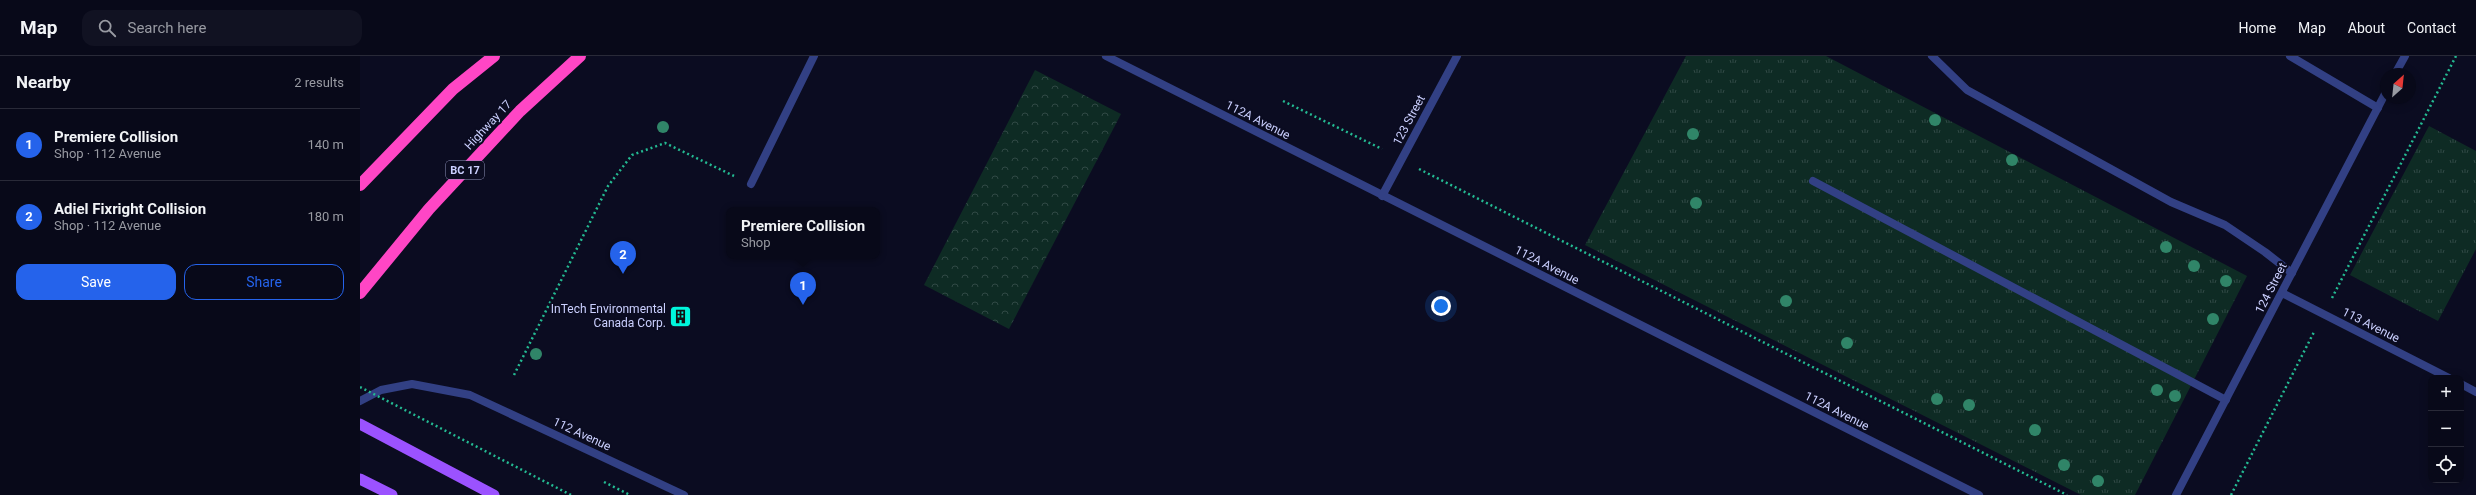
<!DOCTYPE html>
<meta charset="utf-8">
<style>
:root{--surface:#080919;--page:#111222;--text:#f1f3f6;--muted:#989aa2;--line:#292a38;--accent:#2563eb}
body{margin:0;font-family:Roboto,sans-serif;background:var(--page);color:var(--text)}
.controls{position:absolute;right:12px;bottom:12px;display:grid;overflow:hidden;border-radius:8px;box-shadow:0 2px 10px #0003}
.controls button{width:36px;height:36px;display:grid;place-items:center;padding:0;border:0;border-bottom:1px solid var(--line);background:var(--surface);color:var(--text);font:20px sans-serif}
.compass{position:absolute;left:2020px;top:12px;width:36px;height:36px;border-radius:50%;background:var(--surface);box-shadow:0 2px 10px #0003;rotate:27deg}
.you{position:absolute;left:1081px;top:250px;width:14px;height:14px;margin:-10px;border:3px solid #fff;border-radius:50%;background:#1a73e8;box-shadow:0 0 0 6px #1a73e833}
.badge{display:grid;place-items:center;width:26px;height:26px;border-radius:50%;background:var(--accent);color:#fff;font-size:13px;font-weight:700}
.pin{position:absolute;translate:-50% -33px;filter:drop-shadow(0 1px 2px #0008)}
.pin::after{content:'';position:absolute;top:21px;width:14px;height:12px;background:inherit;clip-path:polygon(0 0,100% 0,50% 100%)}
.popup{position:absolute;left:366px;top:151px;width:154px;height:52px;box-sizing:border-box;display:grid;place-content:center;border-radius:8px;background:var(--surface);filter:drop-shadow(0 1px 3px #0005);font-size:13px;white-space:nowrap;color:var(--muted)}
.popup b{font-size:15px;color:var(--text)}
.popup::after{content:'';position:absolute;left:50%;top:100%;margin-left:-8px;border:8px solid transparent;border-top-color:var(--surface)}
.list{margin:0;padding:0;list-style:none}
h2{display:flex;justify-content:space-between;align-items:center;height:52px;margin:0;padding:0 16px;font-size:17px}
h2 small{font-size:13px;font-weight:400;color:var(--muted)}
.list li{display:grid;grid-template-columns:26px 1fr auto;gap:12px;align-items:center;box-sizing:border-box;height:72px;padding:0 16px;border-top:1px solid var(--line)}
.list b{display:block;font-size:15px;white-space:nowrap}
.list p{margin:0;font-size:13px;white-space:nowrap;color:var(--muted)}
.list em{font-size:13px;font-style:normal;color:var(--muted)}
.actions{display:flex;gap:8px;padding:12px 16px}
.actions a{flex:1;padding:9px 0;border:1px solid var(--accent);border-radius:12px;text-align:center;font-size:14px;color:var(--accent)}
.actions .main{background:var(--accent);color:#fff}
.icon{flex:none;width:22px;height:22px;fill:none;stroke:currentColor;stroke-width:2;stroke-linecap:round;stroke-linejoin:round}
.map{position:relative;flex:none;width:2116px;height:439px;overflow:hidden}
header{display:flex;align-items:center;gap:24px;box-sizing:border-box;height:56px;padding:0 20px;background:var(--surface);border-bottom:1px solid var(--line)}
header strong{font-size:19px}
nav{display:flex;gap:22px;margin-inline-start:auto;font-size:14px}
.search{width:280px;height:36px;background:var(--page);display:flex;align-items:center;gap:10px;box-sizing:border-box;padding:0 14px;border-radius:12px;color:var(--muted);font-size:15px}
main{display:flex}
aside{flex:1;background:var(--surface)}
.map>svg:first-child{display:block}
.grass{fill:url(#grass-tufts)}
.forest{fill:url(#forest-crowns)}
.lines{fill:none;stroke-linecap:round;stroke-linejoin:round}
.path{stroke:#24ba92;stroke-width:2.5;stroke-dasharray:2 3;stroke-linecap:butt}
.service{stroke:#324084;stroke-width:8}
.minor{stroke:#324084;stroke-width:8}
.primary{stroke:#9b52ff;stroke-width:11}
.motorway{stroke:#ff46c5;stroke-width:12}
.path-bridge{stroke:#24ba92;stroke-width:2.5;stroke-dasharray:2 3;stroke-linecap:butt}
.tree{fill:#308568}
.labels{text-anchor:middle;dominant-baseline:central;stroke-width:4;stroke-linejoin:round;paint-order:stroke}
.shield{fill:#0b0c21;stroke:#9195bc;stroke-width:1}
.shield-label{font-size:11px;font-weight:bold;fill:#cbd0ff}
.street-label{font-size:12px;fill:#cbd0ff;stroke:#0b0c21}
.poi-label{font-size:12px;fill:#cbd0ff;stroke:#0b0c21;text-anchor:end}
</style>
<header>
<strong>Map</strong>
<div class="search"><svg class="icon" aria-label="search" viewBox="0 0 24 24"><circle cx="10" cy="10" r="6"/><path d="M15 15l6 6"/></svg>Search here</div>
<nav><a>Home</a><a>Map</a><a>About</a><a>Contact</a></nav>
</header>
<main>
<aside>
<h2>Nearby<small>2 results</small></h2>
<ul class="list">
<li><span class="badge">1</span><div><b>Premiere Collision</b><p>Shop · 112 Avenue</p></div><em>140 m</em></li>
<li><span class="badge">2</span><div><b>Adiel Fixright Collision</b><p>Shop · 112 Avenue</p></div><em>180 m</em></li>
</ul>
<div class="actions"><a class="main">Save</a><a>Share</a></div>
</aside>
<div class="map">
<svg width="2116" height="439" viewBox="0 0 2116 439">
<defs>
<pattern id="grass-tufts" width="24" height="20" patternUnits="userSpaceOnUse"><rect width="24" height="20" fill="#0e2b24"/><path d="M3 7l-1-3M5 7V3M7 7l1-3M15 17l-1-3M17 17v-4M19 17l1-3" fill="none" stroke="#304945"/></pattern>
<pattern id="forest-crowns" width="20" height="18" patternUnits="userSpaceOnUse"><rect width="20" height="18" fill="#0e2b24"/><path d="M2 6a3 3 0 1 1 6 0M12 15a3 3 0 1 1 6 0" fill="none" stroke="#304945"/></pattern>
</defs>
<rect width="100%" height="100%" fill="#0b0c21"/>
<path class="grass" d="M1326,0H1466L1887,220L1775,439H1721L1225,189Z
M2069,70L2116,95V193L2078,265L1990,219Z"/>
<path class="forest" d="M675,14L761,58L649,273L564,229Z"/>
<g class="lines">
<path class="path" d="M923,45L1022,93
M1059,113L1707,439
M1972,242L2096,0
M154,319L248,130L272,99L305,87L374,120
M244,426L270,439
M1871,439L1954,276"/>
<path class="service" d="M1572,0L1607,34L1811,146L1865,169L1905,196L1932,217
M1930,0L2018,52
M1453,125L1866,344
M391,128L454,0"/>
<path class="minor" d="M746,0L1619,439
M2035,18L2045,0
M1022,140L1097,0
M1922,237L2089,322
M2101,328L2116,336
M0,345L21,334L52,328L110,339L324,439
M1816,439L2026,36"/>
<path class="primary" d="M0,368L134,439
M0,423L32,439"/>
<path class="motorway" d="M0,129L93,33L134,0
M0,237L69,153L160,55L220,0"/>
<path class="path-bridge" d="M0,331L211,439"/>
</g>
<g class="tree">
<circle cx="1575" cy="64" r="6"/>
<circle cx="303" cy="71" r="6"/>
<circle cx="1333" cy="78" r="6"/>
<circle cx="1652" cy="104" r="6"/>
<circle cx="1336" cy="147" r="6"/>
<circle cx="1806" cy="191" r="6"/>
<circle cx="1834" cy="210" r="6"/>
<circle cx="1866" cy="225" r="6"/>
<circle cx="1426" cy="245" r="6"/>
<circle cx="1853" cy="263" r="6"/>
<circle cx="1487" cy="287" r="6"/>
<circle cx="176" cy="298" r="6"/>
<circle cx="1797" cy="334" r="6"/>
<circle cx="1815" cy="340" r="6"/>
<circle cx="1577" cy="343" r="6"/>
<circle cx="1609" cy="349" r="6"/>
<circle cx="1675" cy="374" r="6"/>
<circle cx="1704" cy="409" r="6"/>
<circle cx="1738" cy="425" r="6"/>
</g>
<defs>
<symbol id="building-square" viewBox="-11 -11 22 22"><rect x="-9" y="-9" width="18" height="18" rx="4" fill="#00f6dc" stroke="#0b0c21"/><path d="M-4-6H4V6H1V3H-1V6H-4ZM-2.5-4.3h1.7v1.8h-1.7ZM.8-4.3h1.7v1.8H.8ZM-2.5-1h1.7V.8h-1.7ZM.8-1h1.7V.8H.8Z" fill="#111"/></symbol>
</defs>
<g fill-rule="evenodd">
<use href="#building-square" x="308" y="248" width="25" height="25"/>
</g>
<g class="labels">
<rect class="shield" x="86" y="105" width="38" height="18" rx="3"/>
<g class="shield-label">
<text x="105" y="114">BC 17</text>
</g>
<g class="street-label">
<text transform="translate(898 64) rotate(27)">112A Avenue</text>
<text transform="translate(1049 64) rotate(-62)">123 Street</text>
<text transform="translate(128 69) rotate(-47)">Highway 17</text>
<text transform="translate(1187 209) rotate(27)">112A Avenue</text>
<text transform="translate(1911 232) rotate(-63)">124 Street</text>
<text transform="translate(2011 269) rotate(27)">113 Avenue</text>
<text transform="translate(1477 355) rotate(27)">112A Avenue</text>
<text transform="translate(222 378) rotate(25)">112 Avenue</text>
</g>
<g class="poi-label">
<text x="306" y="253">InTech Environmental<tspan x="306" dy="14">Canada Corp.</tspan></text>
</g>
</g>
</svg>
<div class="controls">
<button>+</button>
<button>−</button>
<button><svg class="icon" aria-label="locate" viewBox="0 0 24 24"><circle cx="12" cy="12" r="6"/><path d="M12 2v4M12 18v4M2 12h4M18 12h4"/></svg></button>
</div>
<svg class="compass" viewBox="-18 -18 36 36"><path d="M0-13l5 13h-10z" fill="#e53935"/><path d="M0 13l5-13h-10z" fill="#989aa2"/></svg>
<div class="you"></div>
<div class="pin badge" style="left:443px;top:249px">1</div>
<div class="popup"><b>Premiere Collision</b>Shop</div>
<div class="pin badge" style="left:263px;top:218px">2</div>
</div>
</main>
